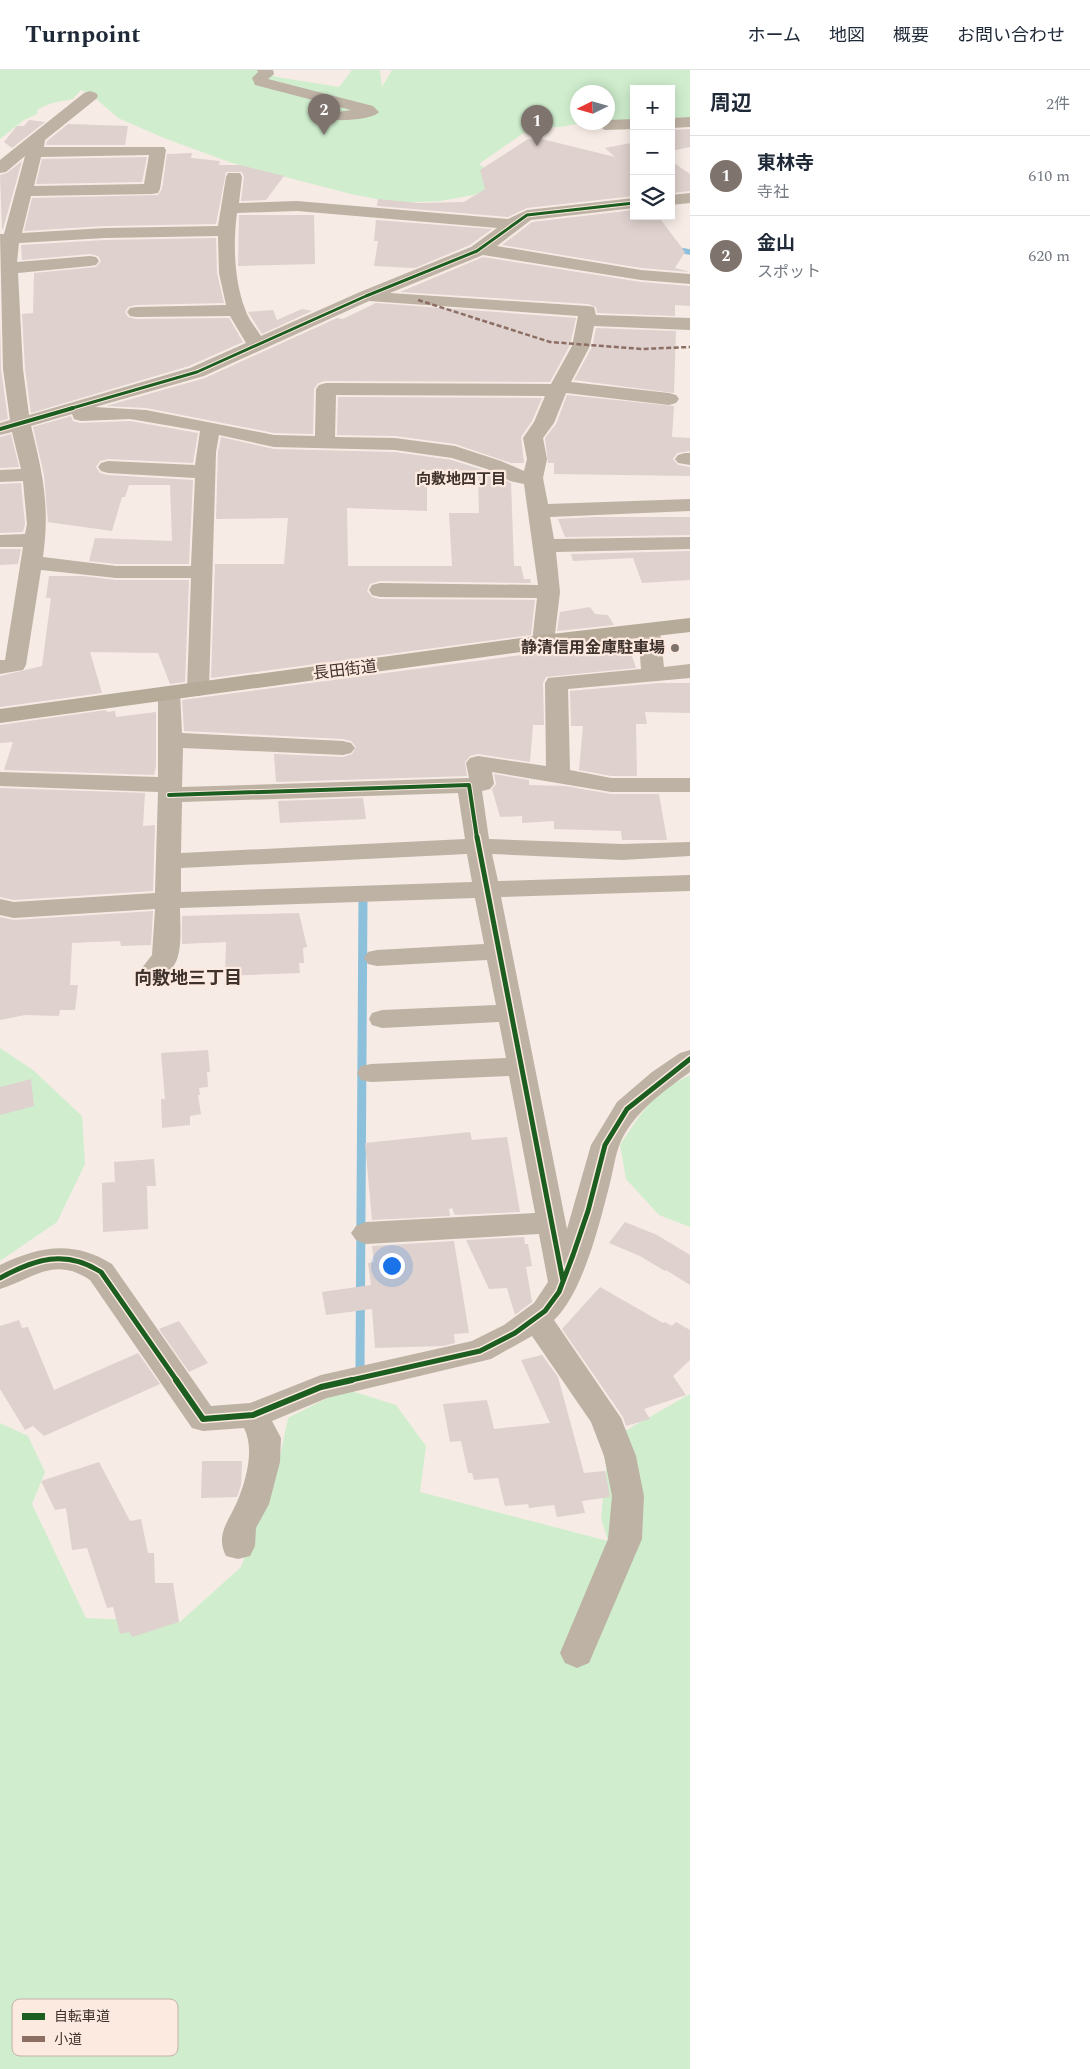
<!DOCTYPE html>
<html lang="ja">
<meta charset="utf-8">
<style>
:root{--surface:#fff;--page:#f2f2f3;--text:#1f2937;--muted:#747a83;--line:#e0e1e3;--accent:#7e736d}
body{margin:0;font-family:Spectral,"Noto Sans JP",serif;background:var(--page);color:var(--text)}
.controls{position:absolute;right:15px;top:15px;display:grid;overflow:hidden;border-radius:0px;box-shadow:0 2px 12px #0003}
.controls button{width:45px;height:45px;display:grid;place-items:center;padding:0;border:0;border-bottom:1px solid var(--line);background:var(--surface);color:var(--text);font:25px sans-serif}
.compass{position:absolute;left:570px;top:15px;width:45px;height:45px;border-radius:50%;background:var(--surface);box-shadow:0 2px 12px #0003;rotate:265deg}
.you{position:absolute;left:391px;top:1195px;width:18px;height:18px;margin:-12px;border:4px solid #fff;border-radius:50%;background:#1a73e8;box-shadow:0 0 0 8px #1a73e833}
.badge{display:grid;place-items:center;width:32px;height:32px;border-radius:50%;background:var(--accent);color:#fff;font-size:16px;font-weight:700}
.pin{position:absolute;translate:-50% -41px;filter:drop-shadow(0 1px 2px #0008)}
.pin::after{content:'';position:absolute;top:26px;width:18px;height:15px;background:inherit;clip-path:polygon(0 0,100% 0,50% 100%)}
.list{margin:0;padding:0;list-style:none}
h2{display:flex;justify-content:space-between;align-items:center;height:65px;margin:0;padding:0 20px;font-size:21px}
h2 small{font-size:16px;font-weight:400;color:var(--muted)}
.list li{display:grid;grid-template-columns:32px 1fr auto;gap:15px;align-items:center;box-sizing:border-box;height:80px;padding:0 20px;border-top:1px solid var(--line)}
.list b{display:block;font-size:19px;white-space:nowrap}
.list p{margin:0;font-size:16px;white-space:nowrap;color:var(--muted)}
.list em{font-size:16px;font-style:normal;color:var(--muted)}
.icon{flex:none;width:28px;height:28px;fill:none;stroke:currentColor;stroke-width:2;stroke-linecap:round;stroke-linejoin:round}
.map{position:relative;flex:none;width:690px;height:1999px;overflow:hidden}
header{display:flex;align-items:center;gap:30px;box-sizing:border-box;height:70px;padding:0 25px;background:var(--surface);border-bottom:1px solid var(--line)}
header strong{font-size:24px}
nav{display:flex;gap:28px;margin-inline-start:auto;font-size:18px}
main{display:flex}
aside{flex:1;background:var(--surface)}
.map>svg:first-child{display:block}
.green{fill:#d0eece}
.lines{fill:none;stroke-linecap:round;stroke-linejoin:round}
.stream-far1{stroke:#8cc0db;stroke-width:5.5}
.stream{stroke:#8cc0db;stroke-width:9}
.building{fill:#ded1ce;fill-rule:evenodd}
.minor{fill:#beb2a4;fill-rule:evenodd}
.major{fill:#b6aa99;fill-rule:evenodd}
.quiet{stroke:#8d6e63;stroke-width:2.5;stroke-dasharray:5 2.5;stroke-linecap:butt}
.cycleway-far3-casing{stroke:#fce9df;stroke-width:5}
.cycleway-far2-casing{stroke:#fce9df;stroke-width:6}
.cycleway-far1-casing{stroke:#fce9df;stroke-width:8}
.cycleway-casing{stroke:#fce9df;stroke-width:9}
.cycleway-far3{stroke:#1b5e20;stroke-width:3}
.cycleway-far2{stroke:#1b5e20;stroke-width:4}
.cycleway-far1{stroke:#1b5e20;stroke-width:5}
.cycleway{stroke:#1b5e20;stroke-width:6}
.poi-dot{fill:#7e736d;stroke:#fce9df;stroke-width:2}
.labels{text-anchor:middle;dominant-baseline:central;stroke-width:4.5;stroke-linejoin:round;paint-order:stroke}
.far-neighbourhood-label{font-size:15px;font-weight:bold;fill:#3e322c;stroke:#fce9df}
.poi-label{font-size:16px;font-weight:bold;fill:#3e322c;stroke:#fce9df;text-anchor:end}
.street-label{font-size:16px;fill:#3e322c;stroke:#fce9df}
.neighbourhood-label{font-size:18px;font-weight:bold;fill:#3e322c;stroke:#fce9df}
.key{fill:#fce9df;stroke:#c3b2a9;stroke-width:1}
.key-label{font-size:14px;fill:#3e322c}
</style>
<header>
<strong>Turnpoint</strong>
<nav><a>ホーム</a><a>地図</a><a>概要</a><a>お問い合わせ</a></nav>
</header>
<main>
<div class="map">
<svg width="690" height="1999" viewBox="0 0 690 1999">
<rect width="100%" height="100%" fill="#f6ebe5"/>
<path class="green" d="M0,0H267L268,4L277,7L339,17L352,0H380L382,17L392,0H690V49H671V19H634V50H608V22H578V52L582,53L560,57L537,58L522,64L479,94L488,101L495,116L474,125L440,131L397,133L351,124L232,93L164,68L118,48L93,26L81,20L73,29L52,33L38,39L37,44L24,50L0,69Z
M0,978L33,1000L82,1046L85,1094L57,1152L0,1191Z
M690,1005V1157L659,1145L626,1109L620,1075C643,1041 652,1023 690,1005Z
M345,1319L396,1335L426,1376L420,1422L608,1471L601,1449L609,1370L690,1324V1999H0V1353L28,1366L45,1402L32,1434L86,1548L180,1552L241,1497L278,1396L288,1348Z"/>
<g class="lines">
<path class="stream-far1" d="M673,179L690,182"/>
<path class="stream" d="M360,1296L363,827"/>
</g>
<path class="building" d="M29,50L45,52L12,78L4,72L17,56H24Z
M68,54L128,56L125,75H46L47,71Z
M690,59V77L671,81V60Z
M528,69L539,71L542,69L615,87L605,78L631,73L634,75V126L527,138L508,147L377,136L378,129L418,133L464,132L485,119L480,100Z
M192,83L191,88L220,91L219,95H240L284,106L266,130L241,131L244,107L242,102H226L216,154L105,156L24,161L32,128L158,125L162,119L167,84Z
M147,87L142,112L36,114L42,89Z
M22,91L3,159H2L0,105L7,103Z
M671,91L690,104V121L671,123Z
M634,140V146H658L685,182L675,198L690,202L641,198L502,175L532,152Z
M239,145H314L315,194L238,196Z
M376,150L492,159L470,175L415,198L374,196L378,171H374Z
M216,168L217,203L224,233L136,235L128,237L125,242L128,247L136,249L229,248L243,272L189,296L31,343L25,299L22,244L33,243L34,203L96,197L101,191L98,186L90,184L22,190L21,175L105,170Z
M483,187L641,212L690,216V236L675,235V246L597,243L596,237L588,234L400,222Z
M376,233L576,248L570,275L550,312L325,311L318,313L314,319L313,364L274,363L146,338L106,336L205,308L337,248L343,249Z
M302,239L312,241L262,264L248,242L273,240L277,250Z
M0,248L1,299L8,349L0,351Z
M596,258L676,261L674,323L574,310L592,277Z
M567,325L674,336L672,367L690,368V381L677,383L673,389L678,395L690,397V406L554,404V393H548L545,368L556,354Z
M338,327L542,328L532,351L521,367L524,393H511L455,374L395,366L337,365Z
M71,346L73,351L80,353L130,351L198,363L193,393L108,389L100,391L96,397L100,403L108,405L193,410L189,494H116L89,491L95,468L172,471L170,415H129L125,427H122L112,461L48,452L44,405L33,357Z
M11,364L19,397L0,398V367Z
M221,367L274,379L395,382L452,390L486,401L511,413L514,496H521L524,509H530L531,513L380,511L370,514L367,521L372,527L380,529L535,530L531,565L211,608L215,494H284L288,448L216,449L218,382ZM427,400L478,401L479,443H449L452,496H348L347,438L427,441Z
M21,413L25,454L23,462L0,463V414Z
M595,447H690V465L565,467L558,449Z
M0,479H21L18,494L0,495Z
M690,481V510L642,513L633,488L573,491L571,484Z
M49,506H83L116,510H189L185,612L170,614L158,583L90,582L102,623L0,637V606L42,596L51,528H46Z
M590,537L595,544L608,545L614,555L557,561L560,542Z
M627,571L636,598L546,607L543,613L544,655H533L530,692L478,684L470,686L465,692L467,706L276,712L274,684L343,687L352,684L356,677L351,671L343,669L184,661L182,630Z
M659,613H690V643L645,642L647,654H636L637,706H611L579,700L583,656H571L570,621Z
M106,640L107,642L115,641L116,647L156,642V697L154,705L4,700L13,672L0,673V655Z
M494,704L529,710V715L565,716L611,724H659L667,770H622L621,761L554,759V751L522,753V746L500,747L492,719L496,714Z
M0,718L145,723L143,756L155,755L153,821L14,830L0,827Z
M363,728L366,749L280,753L278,731Z
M153,841L151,875L121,876L120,871L72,873L70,915H78L75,940H60L59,946L25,945L0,950V847L14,850Z
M299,843L307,877L303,878L304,893H299L300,903L225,906L226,872L182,874V846Z
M208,980L210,1002H207L208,1017L199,1018L200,1025H198L201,1044L190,1046V1055L162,1058L161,1029H165L161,983Z
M31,1009L34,1036L0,1045V1017Z
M470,1062L472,1070L507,1067L520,1142L455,1145L452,1138L449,1139L450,1146L372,1150L365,1073Z
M154,1089L156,1116H147L148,1159L103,1162L102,1113L115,1112L114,1092Z
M625,1152L657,1165L690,1185V1215L666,1200L665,1201L640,1186L609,1173Z
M524,1167L525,1174H528L532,1196L526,1197L532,1232L515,1245L507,1218L489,1219L466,1170Z
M454,1171L469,1263L454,1264L455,1273L443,1276L375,1278L372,1239L326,1245L322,1222L371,1215L368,1193L374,1192L372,1176Z
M600,1217L663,1253L665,1252L672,1256L676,1252L690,1260V1290L673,1306L686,1325L644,1339L650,1349L626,1356L623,1347L562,1259Z
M19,1250L22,1258L28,1257L54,1320L138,1283L160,1314L44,1366L33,1356L25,1360L0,1319V1256Z
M179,1251L208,1293L189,1302L159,1259Z
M542,1285L558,1307L584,1403L605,1401L606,1405L610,1427L582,1431L585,1443L557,1447L554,1435L529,1438L528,1434L505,1436L498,1408L474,1410L472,1403H468L461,1371L450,1372L443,1334L487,1330L494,1359L550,1353L521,1290Z
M202,1391H242L241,1415L237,1427L201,1428Z
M99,1392L130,1451L141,1449L148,1483H154L155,1513H173L179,1552L132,1567L129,1562L120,1564L113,1537L107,1538L87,1478L72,1480L66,1438L55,1440L41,1411Z"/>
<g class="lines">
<path class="minor" d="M257,0H273L274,4L268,9L373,36L379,42C374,49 340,52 331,49L329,46L331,43L351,40L255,15L252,8L258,2Z
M90,21L96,23L98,26L96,29L45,70L44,77H164L166,80L160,119L158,123L152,124L31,126L22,163L105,158L218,156L226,107L228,103H240L242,107L239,133L297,131L508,149L527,140L634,128V138L531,150L497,176L641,200L690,204V214L641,210L483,185L390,223L588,236L594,237L596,245L690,248V260L594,256L590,276L571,312L669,323L676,325L679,329L676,333L669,335L566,323L554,353L543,368L547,389L543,408L548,434L690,429V441L550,447L554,469L690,467V479L556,482L560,522L554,572L551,577L543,579L535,577L532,572L537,528L380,527L372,525L369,520L372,515L380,513L538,515L524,414L510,411L487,399L452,388L395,380L274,377L219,365L216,382L209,619L206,624L198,626L190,624L187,619L191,508H116L41,500L26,595L23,600L0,604V590H5L23,477H0V465L25,464L27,454L23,411L0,412V400L21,399L12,362L0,365V353L10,350L3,299L0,164H4L25,86L6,102L0,103V90L84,23ZM149,85L144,114L34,116L41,87ZM297,141L497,158L471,177L360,222L261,266C256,258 248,249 245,239C234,210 233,173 237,143ZM218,166L219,203L226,235L136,237L130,238L127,242L130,246L136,247L230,246L246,273L190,298L29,345L23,299L18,203L90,196L96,195L99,191L96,187L90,186L17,192L19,173L105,168ZM369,231L578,246L572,276L551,314L326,313L319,315L316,319L315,366L274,365L146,340L95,337L204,306ZM336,325L545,326L534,352L523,368L527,389L524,401L501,391L455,376L395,368L335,367ZM72,344L74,349L81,351L130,349L200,361L195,395L108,391L101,393L98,397L101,401L108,403L195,408L191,496H116L43,487C50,436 43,405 31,356Z
M690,47V57L671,58V48Z
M634,49V59L605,60L597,55L599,52H608V50Z
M690,123V133L671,135V125Z
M685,383H690V395L678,393L675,389L678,385Z
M649,554L657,556L660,561L664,597L690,594V608L568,619L570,700L611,708H690V722H611L492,702L494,714L490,719L482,721L489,769L622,774L690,772V786L622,790L492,784L498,811L690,805V821L501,827L567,1159L591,1075L617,1032L652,1002L680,983L690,980V1002C663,1022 631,1044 619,1076C615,1087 613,1101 610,1113C600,1152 583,1223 554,1250L621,1348L636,1386L644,1426L642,1469L589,1593L577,1598L565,1593L560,1583L608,1469L612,1426L604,1386L591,1352L532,1266L491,1289L327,1328L272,1351L281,1368L280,1392L269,1434L256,1458L255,1476L250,1486L238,1489L226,1486C215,1464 229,1451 237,1432C246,1411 255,1379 244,1358L203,1361L192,1358L90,1210C54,1186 35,1208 0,1219V1195C40,1176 73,1170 112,1194L211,1336L250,1333L321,1305L472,1271L504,1255L534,1233L548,1212L539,1164L366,1174L356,1170L351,1163L356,1156L366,1152L535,1143L509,1006L371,1012L361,1010L357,1003L361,996L371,994L506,988L499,952L382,958L372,955L369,949L372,943L382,940L496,935L487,890L377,896L368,894L364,888L368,882L377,880L484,874L475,828L180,838C180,853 182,871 178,886C174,902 157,913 142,909L138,903L152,885L155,839L14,848L0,845V829L14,832L155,823L158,722L0,716V702L158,707V623L161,618L169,616L177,618L180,623L182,663L343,671L351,673L355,678L351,683L343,685L183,678L182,717L469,708L466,693L470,688L478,686L546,696L545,613L548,608L641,599L638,561L641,556ZM458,723L465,769L181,783L182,732ZM467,784L472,812L181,822V798Z"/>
<path class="major" d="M690,548V562L543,579L0,653V639L543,565Z"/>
<path class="quiet" d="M418,230L550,272L642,279L690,277"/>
<defs>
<path id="cycleway-far3" d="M69,339L197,302L366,226L477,181L527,145L634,133"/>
<path id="cycleway-far2" d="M0,359L73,338
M169,725L469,715L477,768"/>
<path id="cycleway-far1" d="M477,767L563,1211
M0,1208C35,1189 65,1179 101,1202L177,1311
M347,1311L480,1281L515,1263L545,1241L559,1222L573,1185L588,1141L605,1075L627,1039L690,989"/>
<path id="cycleway" d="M176,1310L203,1349L253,1345L321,1317L352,1310"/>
</defs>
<use href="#cycleway-far3" class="cycleway-far3-casing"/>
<use href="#cycleway-far2" class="cycleway-far2-casing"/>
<use href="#cycleway-far1" class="cycleway-far1-casing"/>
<use href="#cycleway" class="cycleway-casing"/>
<use href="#cycleway-far3" class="cycleway-far3"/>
<use href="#cycleway-far2" class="cycleway-far2"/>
<use href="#cycleway-far1" class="cycleway-far1"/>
<use href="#cycleway" class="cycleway"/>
</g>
<circle class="poi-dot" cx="675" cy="578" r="5"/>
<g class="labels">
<g class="far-neighbourhood-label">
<text x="461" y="409">向敷地四丁目</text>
</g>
<g class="poi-label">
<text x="665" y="578">静清信用金庫駐車場</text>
</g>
<g class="street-label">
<text transform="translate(345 600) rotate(-7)">長田街道</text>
</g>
<g class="neighbourhood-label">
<text x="188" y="908">向敷地三丁目</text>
</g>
</g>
<rect x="12" y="1929" width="166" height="57" rx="8" class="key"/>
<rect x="22" y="1943" width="23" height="7" fill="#1b5e20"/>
<rect x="22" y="1966" width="23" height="6" fill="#8d6e63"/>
<g class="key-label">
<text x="54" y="1951">自転車道</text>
<text x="54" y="1974">小道</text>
</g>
</svg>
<div class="controls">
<button>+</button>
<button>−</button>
<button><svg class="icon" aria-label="layers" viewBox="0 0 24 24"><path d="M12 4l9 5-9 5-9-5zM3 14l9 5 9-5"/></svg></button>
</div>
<svg class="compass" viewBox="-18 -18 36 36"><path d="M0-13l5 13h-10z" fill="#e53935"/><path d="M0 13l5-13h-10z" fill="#747a83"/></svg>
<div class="you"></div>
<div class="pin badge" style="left:537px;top:76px">1</div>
<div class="pin badge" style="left:324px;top:65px">2</div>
</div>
<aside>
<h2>周辺<small>2件</small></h2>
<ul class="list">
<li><span class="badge">1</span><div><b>東林寺</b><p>寺社</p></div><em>610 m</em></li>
<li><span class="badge">2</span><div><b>金山</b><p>スポット</p></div><em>620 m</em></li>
</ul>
</aside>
</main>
